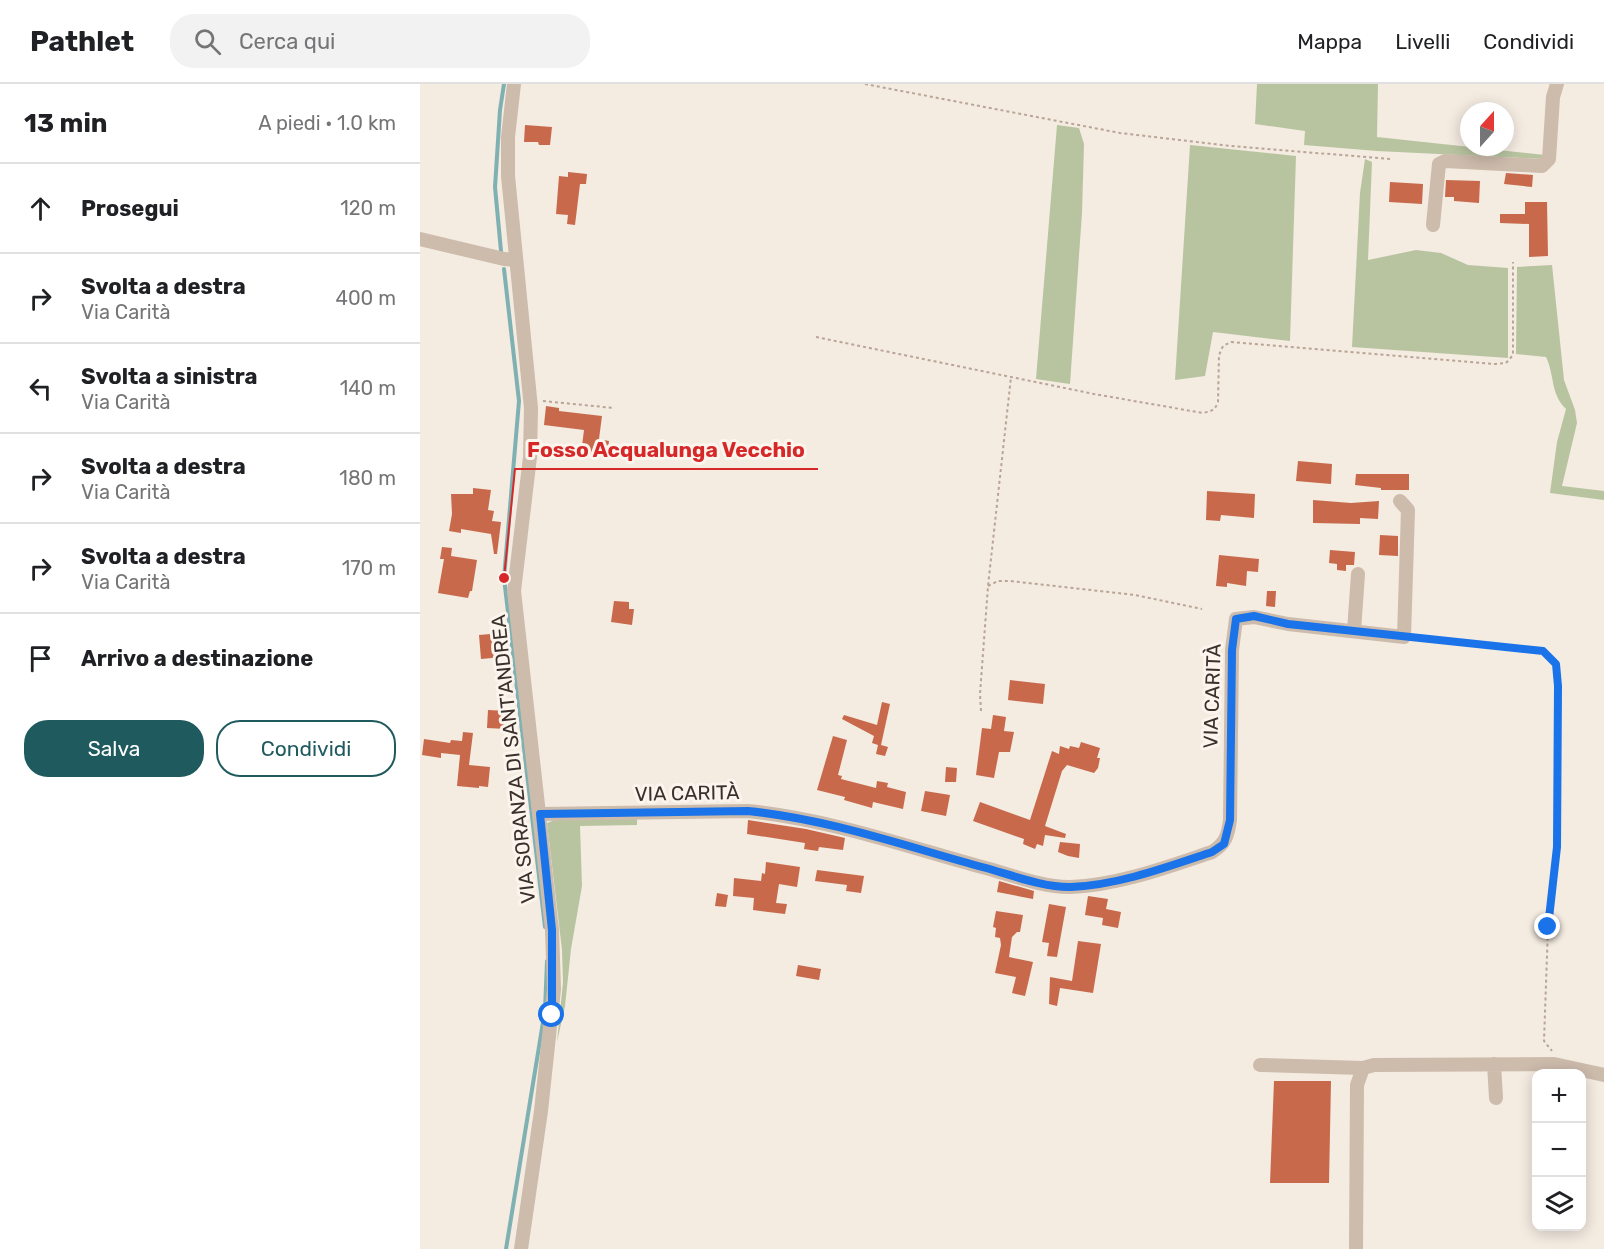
<!DOCTYPE html>
<html lang="it">
<meta charset="utf-8">
<style>
:root{--surface:#fff;--page:#f2f2f2;--text:#202124;--muted:#757577;--line:#e0e0e0;--accent:#1f5a5e}
body{margin:0;font-family:Rubik,sans-serif;background:var(--page);color:var(--text)}
.controls{position:absolute;right:18px;bottom:18px;display:grid;overflow:hidden;border-radius:12px;box-shadow:0 3px 15px #0003}
.controls button{width:54px;height:54px;display:grid;place-items:center;padding:0;border:0;border-bottom:2px solid var(--line);background:var(--surface);color:var(--text);font:30px sans-serif}
.compass{position:absolute;left:1040px;top:18px;width:54px;height:54px;border-radius:50%;background:var(--surface);box-shadow:0 3px 15px #0003;rotate:21deg}
.stop{position:absolute;width:18px;height:18px;margin:-14px;border:4px solid #1a73e8;border-radius:50%;background:#fff}
.stop.end{background:#1a73e8;border-color:#fff;box-shadow:0 2px 6px #0008}
.list{margin:0;padding:0;list-style:none}
h2{display:flex;justify-content:space-between;align-items:center;height:78px;margin:0;padding:0 24px;font-size:26px}
h2 small{font-size:20px;font-weight:400;color:var(--muted)}
.list li{display:grid;grid-template-columns:39px 1fr auto;gap:18px;align-items:center;box-sizing:border-box;height:90px;padding:0 24px;border-top:2px solid var(--line)}
.list b{display:block;font-size:22px;white-space:nowrap}
.list p{margin:0;font-size:20px;white-space:nowrap;color:var(--muted)}
.list em{font-size:20px;font-style:normal;color:var(--muted)}
.actions{display:flex;gap:12px;padding:18px 24px}
.actions a{flex:1;padding:14px 0;border:2px solid var(--accent);border-radius:24px;text-align:center;font-size:21px;color:var(--accent)}
.actions .main{background:var(--accent);color:#fff}
.icon{flex:none;width:33px;height:33px;fill:none;stroke:currentColor;stroke-width:2;stroke-linecap:round;stroke-linejoin:round}
.map{position:relative;flex:none;width:1184px;height:1165px;overflow:hidden}
header{display:flex;align-items:center;gap:36px;box-sizing:border-box;height:84px;padding:0 30px;background:var(--surface);border-bottom:2px solid var(--line)}
header strong{font-size:28px}
nav{display:flex;gap:33px;margin-inline-start:auto;font-size:21px}
.search{width:420px;height:54px;background:var(--page);display:flex;align-items:center;gap:15px;box-sizing:border-box;padding:0 21px;border-radius:24px;color:var(--muted);font-size:22px}
main{display:flex}
aside{flex:1;background:var(--surface)}
.map>svg:first-child{display:block}
.green{fill:#b8c4a0}
.lines{fill:none;stroke-linecap:round;stroke-linejoin:round}
.stream{stroke:#7fb0b2;stroke-width:4}
.building{fill:#c8694b}
.path{stroke:#b9a596;stroke-width:2;stroke-dasharray:3 3;stroke-linecap:butt}
.minor{stroke:#cdbbac;stroke-width:14}
.route{stroke:#1a73e8;stroke-width:8}
.labels{text-anchor:middle;dominant-baseline:central;stroke-width:6;stroke-linejoin:round;paint-order:stroke}
.street-label{font-size:20px;fill:#3b302b;stroke:#fbf5ee}
.leader{fill:none;stroke:#d62828;stroke-width:2}
.callout-dot{fill:#d62828;stroke:#fbf5ee;stroke-width:2}
.callout-label{font-size:21px;text-anchor:middle;font-weight:bold;fill:#d62828;stroke:#fbf5ee;stroke-width:6;stroke-linejoin:round;paint-order:stroke}
</style>
<header>
<strong>Pathlet</strong>
<div class="search"><svg class="icon" aria-label="search" viewBox="0 0 24 24"><circle cx="10" cy="10" r="6"/><path d="M15 15l6 6"/></svg>Cerca qui</div>
<nav><a>Mappa</a><a>Livelli</a><a>Condividi</a></nav>
</header>
<main>
<aside>
<h2>13 min<small>A piedi · 1.0 km</small></h2>
<ul class="list">
<li><svg class="icon" aria-label="ahead" viewBox="0 0 24 24"><path d="M12 20V5M6 11l6-6 6 6"/></svg><div><b>Prosegui</b></div><em>120 m</em></li>
<li><svg class="icon" aria-label="right" viewBox="0 0 24 24"><path d="M7 20v-9h11M14 6l5 5-5 5"/></svg><div><b>Svolta a destra</b><p>Via Carità</p></div><em>400 m</em></li>
<li><svg class="icon" aria-label="left" viewBox="0 0 24 24"><path d="M17 20v-9H6M10 6l-5 5 5 5"/></svg><div><b>Svolta a sinistra</b><p>Via Carità</p></div><em>140 m</em></li>
<li><svg class="icon" aria-label="right" viewBox="0 0 24 24"><path d="M7 20v-9h11M14 6l5 5-5 5"/></svg><div><b>Svolta a destra</b><p>Via Carità</p></div><em>180 m</em></li>
<li><svg class="icon" aria-label="right" viewBox="0 0 24 24"><path d="M7 20v-9h11M14 6l5 5-5 5"/></svg><div><b>Svolta a destra</b><p>Via Carità</p></div><em>170 m</em></li>
<li><svg class="icon" aria-label="arrive" viewBox="0 0 24 24"><path d="M6 21V4h12l-3 4 3 4H6"/></svg><div><b>Arrivo a destinazione</b></div></li>
</ul>
<div class="actions"><a class="main">Salva</a><a>Condividi</a></div>
</aside>
<div class="map">
<svg width="1184" height="1165" viewBox="0 0 1184 1165">
<rect width="100%" height="100%" fill="#f4ebe1"/>
<path class="green" d="M837,0H958L957,53L1125,71L1124,75L957,67L884,61L885,47L835,40Z
M637,41L659,44L664,60L662,129L650,300L616,295Z
M770,61L876,72L870,257L793,248L785,292L755,296Z
M945,75L952,78L948,176L996,166L1021,169L1048,181L1088,184V274L932,263L940,109Z
M1132,181L1144,296L1155,326L1157,339L1142,402L1184,407V416L1130,409L1137,358L1146,325C1130,309 1135,292 1126,273L1096,270L1097,183Z
M217,732V741L160,742L162,802L151,865L145,922L137,958L143,898L142,866L127,739L140,734Z"/>
<g class="lines">
<path class="stream" d="M81,167L75,103L80,26L84,0
M84,185L99,317L84,494L125,843
M86,1165L125,926L127,877"/>
</g>
<path class="building" d="M105,41L132,43L130,61H119L118,58H104Z
M148,88L167,90L166,100H160L155,141L147,140L148,131L136,130L139,92L148,93Z
M1086,89L1113,91L1112,103L1084,100Z
M1026,96L1060,97L1059,119L1034,117V113H1025Z
M970,98L1003,100L1002,120L969,118Z
M1105,118H1127L1128,172L1109,173V140L1080,139V130H1105Z
M126,322L139,324V327L182,332L179,355L189,357L187,374L161,370L164,346L124,341Z
M878,377L912,380L911,400L876,397Z
M936,390H989V406H961V404L935,401Z
M53,404L71,406L68,426L74,427L72,437L81,438L77,470H74L71,450L41,445V449L29,447L32,430L31,410H53Z
M787,407L835,410L834,434L801,431L800,437L786,436Z
M893,416L931,419L959,417L958,435L940,434V440L893,439Z
M960,451L978,452V472L959,471Z
M22,463L32,464L31,472L57,476L52,507H50L48,514L18,509L24,475H20Z
M910,466L935,468L934,481H926V487L917,486V480L909,479Z
M799,471L839,475L838,488L827,487L826,502L807,499V503L796,502Z
M847,507H856L855,523L846,522Z
M194,517L209,518V525H214L212,541L191,538Z
M82,549L83,573L61,575L59,551Z
M590,596L625,600L623,620L588,616Z
M462,618L470,620L461,661L468,663L465,672L456,670L458,661L452,659L454,652L422,635L424,631L457,641Z
M68,626L88,627L86,645L67,644Z
M573,631L586,633L584,647L594,648L590,668H579L574,694L556,691L562,644L571,645Z
M43,648L53,649L49,681L70,683L68,703L59,702V704L37,702L40,671L21,669V674L2,671L4,655L30,659L31,656L42,657Z
M413,652L427,656L418,691L422,692L421,695L456,704L457,697L468,699L467,703L486,708L483,725L453,718L452,724L424,716L425,713L397,706Z
M661,658L680,664L677,674H680L678,684L674,689L647,681L642,687L625,742L646,750L645,754L625,751L623,762L617,760L615,765L603,760L604,755L553,737L560,718L610,736L632,667L639,670L640,662L649,665L650,662L659,664Z
M526,683L537,684L536,698H525Z
M505,707L530,711L526,732L501,727Z
M328,736L386,745L425,754L423,766L399,763L398,767L384,765L385,759L327,750Z
M640,758L660,760L659,774L648,772L638,768Z
M346,778L380,783L377,803L359,800L356,819L367,820L365,830L333,826L334,814L313,812L314,794L341,797L342,789L345,790Z
M397,786L444,792L441,809L426,807L427,801L395,797Z
M579,797L614,807L613,815L577,808Z
M297,809L308,811L306,823L295,822Z
M668,812L688,815L686,825L701,828L698,844L682,841L683,834L665,831Z
M629,820L646,823L637,873L627,872L629,859L622,858Z
M576,827L603,831L600,848H597L592,853L589,873L613,878L605,912L592,909L596,893L575,889L581,861L580,854L575,853L576,844L573,843Z
M658,857L681,860L673,909L640,904L637,922L629,920L630,893L652,897Z
M378,881L401,885L399,896L376,892Z
M854,997H911L909,1099H850Z"/>
<g class="lines">
<path class="path" d="M445,0L700,49L811,62L970,75
M396,253L674,310L783,329C792,327 795,326 798,318L799,271L803,262L811,258L1075,280L1086,279L1093,271V178
M123,317L194,324
M568,502L578,497H590L715,511L782,525
M996,554L1123,567L1136,581L1138,602L1137,763L1128,843L1124,957L1132,967
M561,627L560,610L568,502L591,293"/>
<path class="minor" d="M94,0L88,53V92L111,324L110,373L94,507L132,846L134,905L121,1027L101,1165
M1013,141L1019,80L1025,77L1122,82L1129,75L1133,13L1137,0
M0,155L84,175L96,176
M934,547L938,490
M120,730L328,727C408,735 485,762 562,783C589,790 624,804 651,803C699,801 747,783 792,768C805,760 808,752 810,736L812,566L816,535L834,533L868,540L984,553L988,426L980,417
M1074,980L1076,1014
M840,981L943,984
M936,1165L937,1001L943,984L954,981L1134,980L1184,991"/>
</g>
<g class="lines">
<path class="route" d="M132,931V846L120,730L328,727C408,735 485,762 562,783C589,790 624,804 651,803C699,801 747,783 792,768L804,760L810,736L812,566L816,535L834,532L868,540L1123,567L1136,580L1138,602L1137,763L1128,843"/>
</g>
<g class="labels">
<g class="street-label">
<text transform="translate(792 612) rotate(-88)">VIA CARITÀ</text>
<text transform="translate(93 675) rotate(-96)">VIA SORANZA DI SANT'ANDREA</text>
<text transform="translate(267 709) rotate(-1)">VIA CARITÀ</text>
</g>
</g>
<path class="leader" d="M84 494L95 385H398"/>
<circle class="callout-dot" cx="84" cy="494" r="6"/>
<g class="callout-label">
<text x="246" y="373">Fosso Acqualunga Vecchio</text>
</g>
</svg>
<div class="controls">
<button>+</button>
<button>−</button>
<button><svg class="icon" aria-label="layers" viewBox="0 0 24 24"><path d="M12 4l9 5-9 5-9-5zM3 14l9 5 9-5"/></svg></button>
</div>
<svg class="compass" viewBox="-18 -18 36 36"><path d="M0-13l5 13h-10z" fill="#e53935"/><path d="M0 13l5-13h-10z" fill="#757577"/></svg>
<div class="stop" style="left:132px;top:931px"></div>
<div class="stop end" style="left:1128px;top:843px"></div>
</div>
</main>
